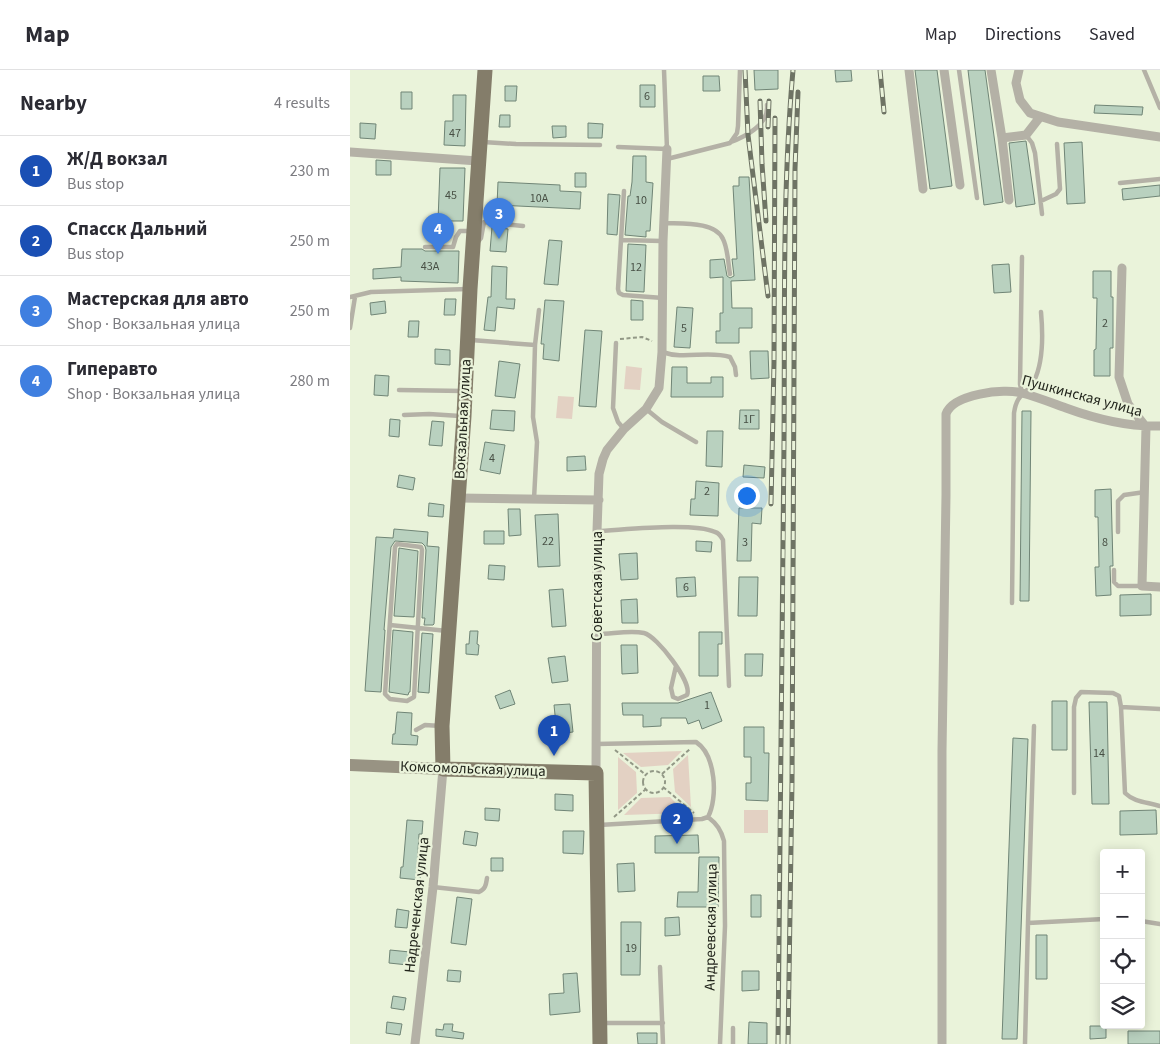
<!DOCTYPE html>
<meta charset="utf-8">
<style>
:root{--surface:#fff;--page:#f7f7f7;--text:#2b2b33;--muted:#7c7c81;--line:#e1e1e2;--accent:#2563eb}
body{margin:0;font-family:"Source Sans 3",sans-serif;background:var(--page);color:var(--text)}
.controls{position:absolute;right:15px;bottom:15px;display:grid;overflow:hidden;border-radius:5px;box-shadow:0 2px 12px #0003}
.controls button{width:45px;height:45px;display:grid;place-items:center;padding:0;border:0;border-bottom:1px solid var(--line);background:var(--surface);color:var(--text);font:25px sans-serif}
.you{position:absolute;left:396px;top:425px;width:18px;height:18px;margin:-12px;border:4px solid #fff;border-radius:50%;background:#1a73e8;box-shadow:0 0 0 8px #1a73e833}
.badge{display:grid;place-items:center;width:32px;height:32px;border-radius:50%;background:var(--accent);color:#fff;font-size:16px;font-weight:700}
.pin{position:absolute;translate:-50% -41px;filter:drop-shadow(0 1px 2px #0008)}
.pin::after{content:'';position:absolute;top:26px;width:18px;height:15px;background:inherit;clip-path:polygon(0 0,100% 0,50% 100%)}
.list{margin:0;padding:0;list-style:none}
h2{display:flex;justify-content:space-between;align-items:center;height:65px;margin:0;padding:0 20px;font-size:21px}
h2 small{font-size:16px;font-weight:400;color:var(--muted)}
.list li{display:grid;grid-template-columns:32px 1fr auto;gap:15px;align-items:center;box-sizing:border-box;height:70px;padding:0 20px;border-top:1px solid var(--line)}
.list b{display:block;font-size:19px;white-space:nowrap}
.list p{margin:0;font-size:16px;white-space:nowrap;color:var(--muted)}
.list em{font-size:16px;font-style:normal;color:var(--muted)}
.icon{flex:none;width:28px;height:28px;fill:none;stroke:currentColor;stroke-width:2;stroke-linecap:round;stroke-linejoin:round}
.map{position:relative;flex:none;width:810px;height:974px;overflow:hidden}
header{display:flex;align-items:center;gap:30px;box-sizing:border-box;height:70px;padding:0 25px;background:var(--surface);border-bottom:1px solid var(--line)}
header strong{font-size:24px}
nav{display:flex;gap:28px;margin-inline-start:auto;font-size:18px}
main{display:flex}
aside{flex:1;background:var(--surface)}
.map>svg:first-child{display:block}
.green{fill:#e3d1c3}
.building{fill:#b9d1bf;stroke:#708576}
.lines{fill:none;stroke-linecap:round;stroke-linejoin:round}
.path{stroke:#929886;stroke-width:2;stroke-dasharray:4 2.5;stroke-linecap:butt}
.service{stroke:#b4b1a6;stroke-width:4.5}
.minor{stroke:#b4b1a6;stroke-width:9}
.secondary{stroke:#989383;stroke-width:12}
.primary{stroke:#847d6a;stroke-width:15}
.rail-casing{stroke:#6e7364;stroke-width:5}
.rail{stroke:#eaf3da;stroke-width:3;stroke-dasharray:9;stroke-linecap:butt}
.labels{text-anchor:middle;dominant-baseline:central;stroke-width:4.5;stroke-linejoin:round;paint-order:stroke}
.number-label{font-size:12px;fill:#485045}
.street-label{font-size:15px;fill:#22251c;stroke:#eaf3da}
</style>
<header>
<strong>Map</strong>
<nav><a>Map</a><a>Directions</a><a>Saved</a></nav>
</header>
<main>
<aside>
<h2>Nearby<small>4 results</small></h2>
<ul class="list">
<li><span class="badge" style="background:#1a4fb4">1</span><div><b>Ж/Д вокзал</b><p>Bus stop</p></div><em>230 m</em></li>
<li><span class="badge" style="background:#1a4fb4">2</span><div><b>Спасск Дальний</b><p>Bus stop</p></div><em>250 m</em></li>
<li><span class="badge" style="background:#3f7fe0">3</span><div><b>Мастерская для авто</b><p>Shop · Вокзальная улица</p></div><em>250 m</em></li>
<li><span class="badge" style="background:#3f7fe0">4</span><div><b>Гиперавто</b><p>Shop · Вокзальная улица</p></div><em>280 m</em></li>
</ul>
</aside>
<div class="map">
<svg width="810" height="974" viewBox="0 0 810 974">
<rect width="100%" height="100%" fill="#eaf3da"/>
<path class="green" d="M276,296L292,298L290,320L274,319Z
M208,326L224,327L222,349L206,348Z
M332,681L318,695L291,697L273,683Z
M338,685L341,737L325,722L323,699Z
M268,687L286,702L287,723L268,740Z
M320,727L336,743L274,745L291,728Z
M394,740H418V763H394Z"/>
<path class="building" d="M404,0H428V19L405,20Z
M485,0H501L502,11L486,12Z
M565,0H587L602,116L580,119Z
M618,0H635L653,132L634,135Z
M353,6H369L370,21H353Z
M290,15H305V37H290Z
M155,16H167L166,31H155Z
M51,22H62V39H51Z
M103,25H116L115,76L94,75L95,51H103Z
M745,35L793,37L792,45L744,43Z
M150,45H160V57H149Z
M10,53L26,54L25,69L10,68Z
M238,53L253,54L252,68H238Z
M202,56H216V67L203,68Z
M676,71L685,134L666,137L659,73Z
M732,72L735,133L717,134L714,73Z
M283,86H296V112L303,113L300,161H296V167L275,165L278,126H280L282,112Z
M26,90L41,91V105H26Z
M90,98H115L113,151H88Z
M225,103H236V117H225Z
M389,107H399L405,210L381,211L382,238H402V258H389V273H366V261H370V243H373V207L360,208V190L374,189L377,206L380,208L384,206L382,189H387L383,116H389Z
M148,112L210,115V121L231,122L230,139L147,135Z
M810,115V126L773,130L772,119Z
M258,124L270,125L267,165L257,164Z
M142,157L158,159L156,182L140,181Z
M199,170L212,171L208,215L194,214Z
M278,174L296,175L294,222L276,221Z
M52,179H72L75,181H109L108,213L51,211V207L23,209V199L51,197Z
M659,194L661,222L644,223L642,195Z
M142,196L157,197L156,229H165L164,239L147,237L145,261L134,260L138,227H141Z
M743,201H761V227H763V278H760V306H744V280L746,279L747,228H743Z
M95,229H106L105,245H94Z
M195,230L214,231L209,291L193,289L194,274H191Z
M281,230L293,231V250H281Z
M35,231L36,243L21,245L20,233Z
M327,237L343,238L340,278L324,277Z
M59,251H69L68,267H58Z
M235,260L252,261L246,337L229,336Z
M85,279L100,280V295L85,294Z
M400,281H418L419,308L401,309Z
M149,291L170,294L165,328L145,326Z
M322,297H337V313H361V307H373V327H321Z
M25,305L39,306L38,326L24,325Z
M142,340L165,341L164,361L140,359Z
M390,340H409V359H389Z
M672,341H681L679,531H670Z
M40,349L50,350L49,367L39,366Z
M82,351L94,352L92,376L79,375Z
M357,361H373L372,397L356,396Z
M135,372L155,375L150,404L130,400Z
M235,386L236,400L217,401V387Z
M394,395L415,397L414,408L393,407Z
M49,405L65,408L63,420L47,417Z
M346,411L369,413L368,446L340,445L341,429H345Z
M761,419L763,496H760L761,525L746,526L745,497H749L748,447H745V420Z
M79,433L94,435L93,447L78,446Z
M389,438H412L411,454L402,453L401,491H387Z
M158,439H170L171,465L159,466Z
M208,444L210,496L188,497L185,445Z
M44,459L78,462L77,476L89,477L84,554L83,555H74L75,548H72L76,480L75,476L72,473L45,471L41,477L34,560H35L31,622L15,621L26,467L43,468Z
M134,461H154V474H134Z
M346,471L362,472L361,482L346,481Z
M49,478L68,481L64,547L44,546Z
M287,483L288,509L271,510L269,484Z
M139,495L155,496L154,510L138,509Z
M345,507L346,526L327,527L326,508Z
M389,507H408L407,546H388Z
M213,519L216,556L202,557L199,520Z
M801,524V545L770,546V525Z
M287,529L288,553H272L271,530Z
M43,560L63,562L60,622H59L58,625L39,622Z
M120,561H128L127,574L129,575L128,585L116,584V574H119Z
M349,562H372V574H368V606H349Z
M72,563L83,564L79,623L68,622Z
M271,575H287L288,603L272,604Z
M395,584H413L412,606H395Z
M215,586L218,611L202,613L198,588Z
M160,620L165,634L150,639L145,626Z
M361,622L372,651L352,659L349,650L338,654L336,648H311V656L293,657V645H273L272,633H328Z
M702,631H717V680H702Z
M739,632H757L759,734H742Z
M220,634L223,662L207,664L204,635Z
M47,642L62,643L61,665L68,666L67,675L42,674L43,664H45Z
M394,657H414V683H419L418,731L396,730V713H401V687H394Z
M663,668L678,669L667,969H652Z
M205,724L223,725V741L205,740Z
M135,738L150,739L149,751L135,750Z
M806,740L807,764L770,765V741Z
M57,750L73,751L72,764H69L67,798H71L70,810L50,808L51,797H53Z
M115,761L128,763L126,776L113,774Z
M213,761H234L233,784L213,783Z
M348,765L349,783H305V766Z
M349,787H369L368,837H327L328,822H348Z
M141,788H153V801H141Z
M284,793L285,821L268,822L267,794Z
M401,825H411V847H401Z
M107,827L122,829L116,875L101,873Z
M47,839L59,841L57,858L45,857Z
M329,847L330,865L315,866V848Z
M271,852H291L290,905H271Z
M686,865H697V909H686Z
M40,880L60,882L58,895L39,893Z
M98,900L111,901L110,912L97,911Z
M392,901H409V920L392,921Z
M227,903L230,942L200,945L199,924L214,923L213,904Z
M43,926L56,928L54,940L41,938Z
M37,952L52,954L50,965L36,963Z
M399,952L417,953V974H398Z
M94,954H103L102,961L114,963L113,969L86,966V959L93,960Z
M740,956H756V968L740,969Z
M778,961H810V974H778Z
M287,963H307V974H288Z"/>
<g class="lines">
<path class="path" d="M270,269L292,267L302,271
M265,680L296,705
M293 712a11 11 0 1 1 22 0a11 11 0 1 1-22 0Z
M312,704L340,679
M313,717L344,743
M264,747L296,719"/>
<path class="service" d="M609,0L627,128
M794,0L810,38
M676,65L682,73L685,83L692,144
M133,72L166,74L250,75
M381,72C396,66 419,54 417,35
M268,77L317,79L314,0
M317,89L380,73L387,63L388,56L390,0
M770,113L810,109
M274,121L268,219L269,223L273,225L313,228
M691,131L706,124L710,119L707,74
M314,153C331,154 365,151 373,169C378,179 378,193 380,204
M271,170L312,171
M127,173L131,168L134,152L173,156
M75,177H103L106,167L110,161H121
M0,227L21,222L118,219
M0,258L5,227
M121,270L185,275L189,240
M266,273L263,338L268,352L274,359
M312,282C335,290 357,280 380,287L385,297L386,305
M49,320L114,321
M672,323L670,314L672,187
M296,339L312,352L346,372
M54,345L79,344L110,346
M184,429L187,372L183,347L185,275
M247,461C273,460 343,452 365,462C369,463 371,466 373,470L379,616
M768,462V431L774,425L795,422
M47,474L71,477L72,480L64,627L57,631L40,629L35,624L45,477Z
M764,500V512L768,516H792
M662,533L664,343C667,322 676,326 684,311C694,291 693,264 691,242
M40,555L97,561
M247,564C262,564 280,560 294,563C307,566 343,613 337,625L328,629L323,627L321,618L326,596
M771,637L775,723C784,732 797,732 810,736
M66,660L75,655L91,656
M246,674L346,672C366,685 368,728 358,747L352,749L249,755
M724,723V637L726,628L731,622L763,623L769,626L771,637L810,639
M358,747C367,754 371,760 374,771L375,856L370,974
M83,817L129,822C136,819 136,814 137,808
M791,851L810,854
M678,853L684,656
M310,897L313,974
M251,953H313
M383,974V958
M675,974L678,853L754,849"/>
<path class="minor" d="M559,0L573,119
M594,0L610,115
M641,0L652,68
M669,0L666,13L670,30L680,43L708,52L810,67
M0,82L128,91
M659,130L652,68L676,65L690,47
M772,198L769,307L778,334L796,357L792,516L810,517
M109,428L249,430
M246,703L247,461L249,404L253,389L257,380L274,359L296,339L309,318L312,282L313,171L317,79
M65,974L83,817L93,699
M592,974V681L596,425V344C603,324 654,318 672,323C687,327 702,333 716,338C746,349 779,357 810,356"/>
<path class="secondary" d="M0,695L93,699"/>
<path class="primary" d="M135,0L120,219L114,346L92,656L93,699L246,703L250,974"/>
<defs>
<path id="rail" d="M395,0L398,65L418,226
M530,0L534,42
M410,31L412,94L416,151
M418,57L419,31
M421,434L424,292L425,48
M428,974C429,773 433,573 434,372C435,248 432,124 443,0
M438,974L442,711L445,99L448,22"/>
</defs>
<use href="#rail" class="rail-casing"/>
<use href="#rail" class="rail"/>
</g>
<g class="labels">
<g class="number-label">
<text x="297" y="26">6</text>
<text x="105" y="63">47</text>
<text x="101" y="125">45</text>
<text x="189" y="128">10А</text>
<text x="291" y="130">10</text>
<text x="80" y="196">43А</text>
<text x="286" y="197">12</text>
<text x="755" y="253">2</text>
<text x="334" y="258">5</text>
<text x="399" y="349">1Г</text>
<text x="142" y="388">4</text>
<text x="357" y="421">2</text>
<text x="198" y="471">22</text>
<text x="395" y="472">3</text>
<text x="755" y="472">8</text>
<text x="336" y="517">6</text>
<text x="357" y="635">1</text>
<text x="749" y="683">14</text>
<text x="281" y="878">19</text>
</g>
<g class="street-label">
<text transform="translate(732 326) rotate(15)">Пушкинская улица</text>
<text transform="translate(113 349) rotate(-87)">Вокзальная улица</text>
<text transform="translate(247 516) rotate(-90)">Советская улица</text>
<text transform="translate(123 699) rotate(2)">Комсомольская улица</text>
<text transform="translate(67 835) rotate(-84)">Надреченская улица</text>
<text transform="translate(361 857) rotate(-89)">Андреевская улица</text>
</g>
</g>
</svg>
<div class="controls">
<button>+</button>
<button>−</button>
<button><svg class="icon" aria-label="locate" viewBox="0 0 24 24"><circle cx="12" cy="12" r="6"/><path d="M12 2v4M12 18v4M2 12h4M18 12h4"/></svg></button>
<button><svg class="icon" aria-label="layers" viewBox="0 0 24 24"><path d="M12 4l9 5-9 5-9-5zM3 14l9 5 9-5"/></svg></button>
</div>
<div class="you"></div>
<div class="pin badge" style="left:204px;top:686px;background:#1a4fb4">1</div>
<div class="pin badge" style="left:327px;top:774px;background:#1a4fb4">2</div>
<div class="pin badge" style="left:149px;top:169px;background:#3f7fe0">3</div>
<div class="pin badge" style="left:88px;top:184px;background:#3f7fe0">4</div>
</div>
</main>
